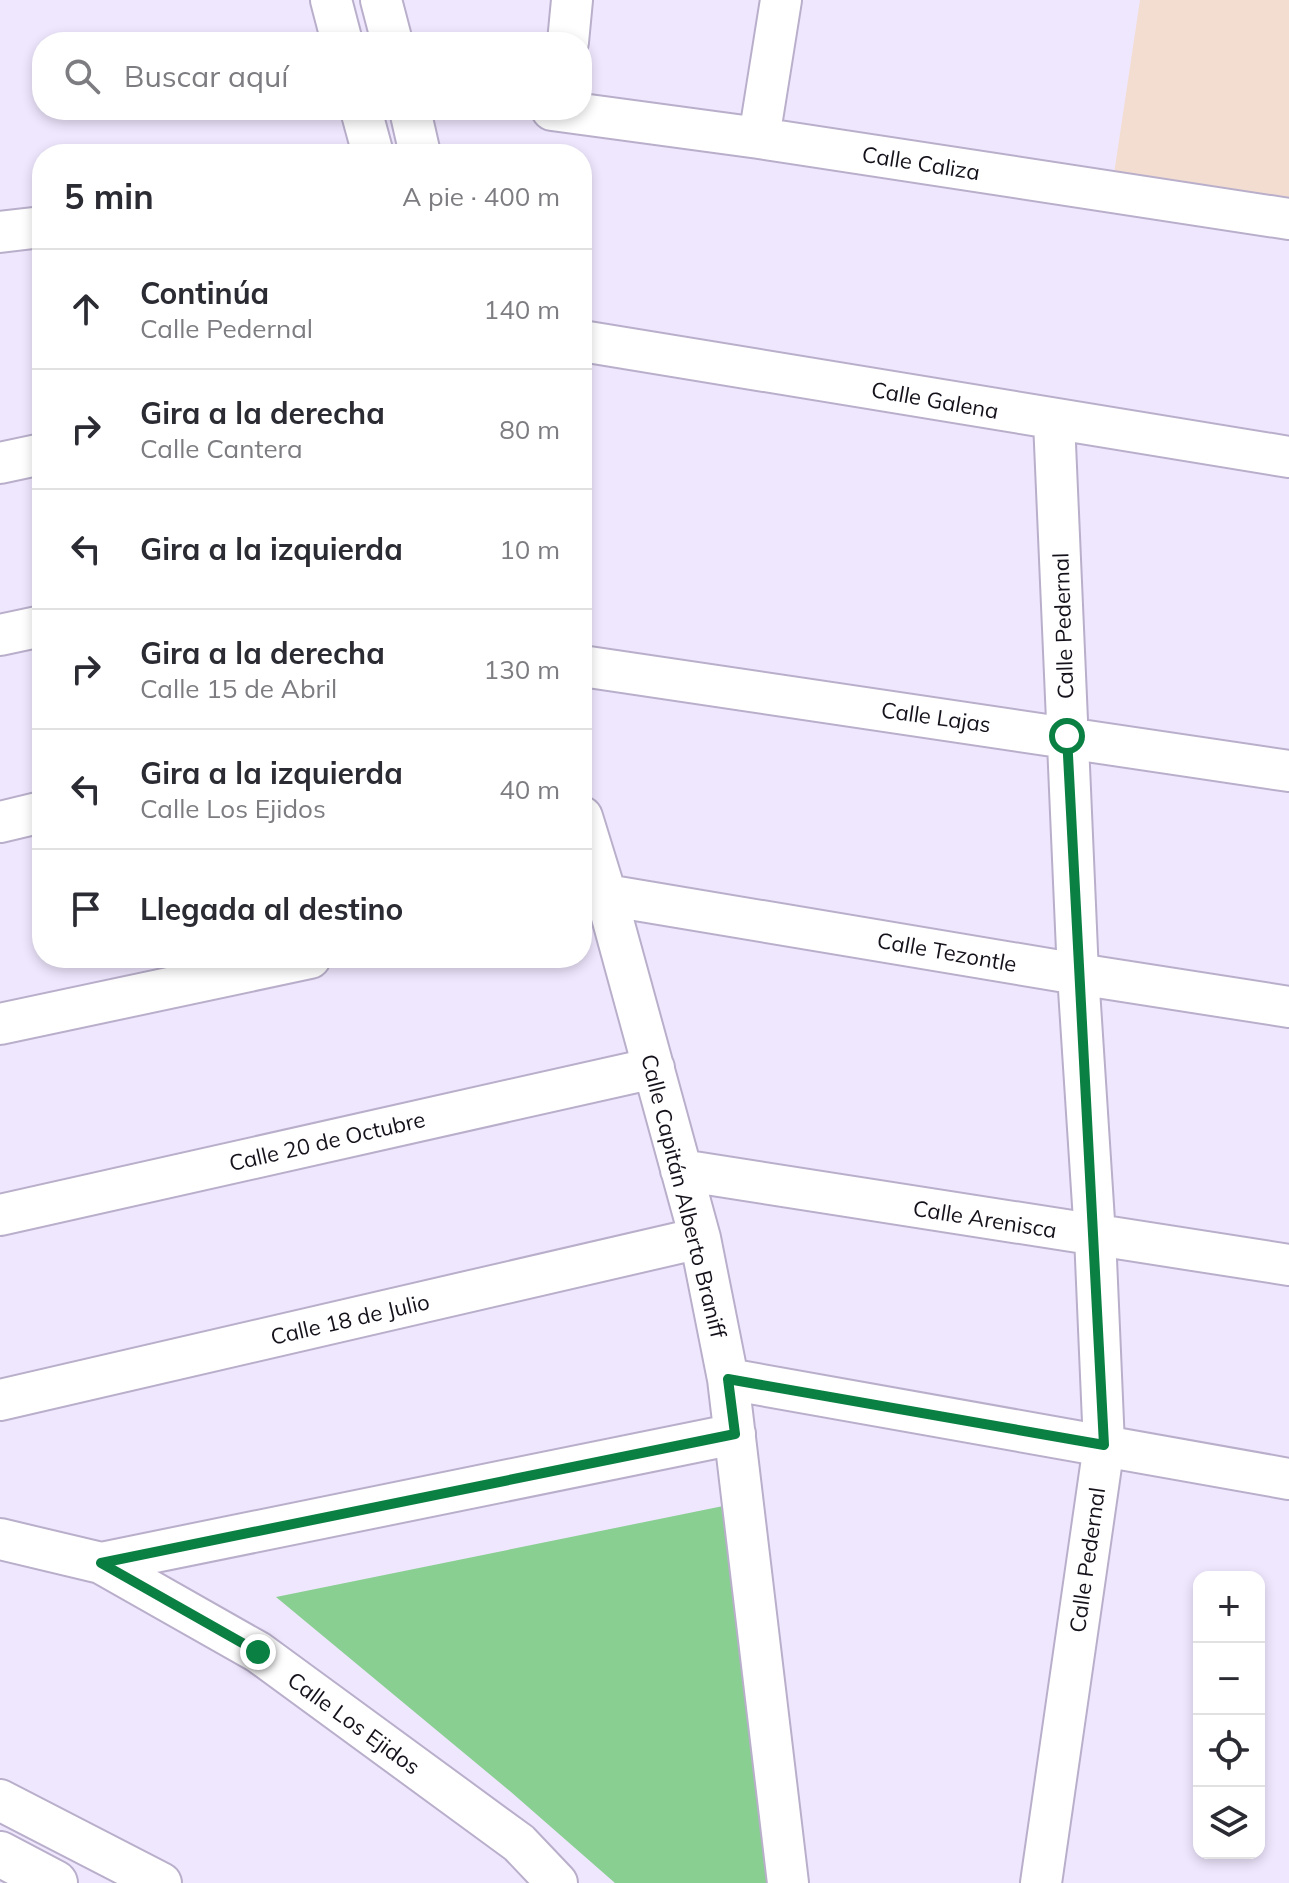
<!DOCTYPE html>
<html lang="es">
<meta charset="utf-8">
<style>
:root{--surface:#fff;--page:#f2f2f3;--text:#2b2b33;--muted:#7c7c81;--line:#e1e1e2}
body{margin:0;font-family:Mulish,sans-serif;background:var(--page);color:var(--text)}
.controls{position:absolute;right:24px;bottom:24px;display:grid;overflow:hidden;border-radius:16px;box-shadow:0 4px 12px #0003}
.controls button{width:72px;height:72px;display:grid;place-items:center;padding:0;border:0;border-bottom:2px solid var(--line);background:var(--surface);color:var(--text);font:40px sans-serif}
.stop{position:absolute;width:24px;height:24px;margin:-18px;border:6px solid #0b8043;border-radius:50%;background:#fff}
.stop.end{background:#0b8043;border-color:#fff;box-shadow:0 2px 8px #0008}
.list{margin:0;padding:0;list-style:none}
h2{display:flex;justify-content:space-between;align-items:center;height:104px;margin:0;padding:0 32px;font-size:34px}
h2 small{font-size:26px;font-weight:400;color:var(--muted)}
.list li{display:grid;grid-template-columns:52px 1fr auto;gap:24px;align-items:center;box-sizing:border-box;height:120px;padding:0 32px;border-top:2px solid var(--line)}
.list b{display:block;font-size:30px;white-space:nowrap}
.list p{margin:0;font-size:26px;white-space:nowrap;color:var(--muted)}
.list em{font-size:26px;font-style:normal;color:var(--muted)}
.icon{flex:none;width:44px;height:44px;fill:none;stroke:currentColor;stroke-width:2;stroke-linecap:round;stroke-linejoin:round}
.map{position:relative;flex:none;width:1289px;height:1883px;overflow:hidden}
.search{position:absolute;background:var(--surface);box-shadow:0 4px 12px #0003;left:32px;top:32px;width:560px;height:88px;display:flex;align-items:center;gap:20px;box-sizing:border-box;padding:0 28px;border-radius:32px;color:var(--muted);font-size:30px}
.panel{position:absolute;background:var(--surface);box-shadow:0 4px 12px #0003;left:32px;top:144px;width:560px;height:824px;border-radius:32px}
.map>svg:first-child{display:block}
.education{fill:#f3ddd0}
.green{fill:#89cf92}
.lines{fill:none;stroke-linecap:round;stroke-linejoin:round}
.minor-casing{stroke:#b9afcb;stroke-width:44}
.major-casing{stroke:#b9afcb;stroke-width:48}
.minor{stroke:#fff;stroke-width:40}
.major{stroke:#fff;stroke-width:44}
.route{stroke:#0b8043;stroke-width:10}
.labels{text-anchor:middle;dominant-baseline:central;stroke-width:6;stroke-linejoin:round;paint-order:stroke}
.street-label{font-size:22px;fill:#16121c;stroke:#fff}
</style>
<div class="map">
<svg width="1289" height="1883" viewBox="0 0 1289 1883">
<rect width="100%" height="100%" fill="#efe7fe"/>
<path class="education" d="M1140,0H1289V201L1114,174Z"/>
<path class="green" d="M738,1503L769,1883H615L511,1792L276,1597Z"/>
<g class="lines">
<defs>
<path id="minor" d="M331,0L342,42
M381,0L392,42
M568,42L572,0
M361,110L373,154
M410,110L420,154
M552,110L759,138L1289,219
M759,138L781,0
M0,232L42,227
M582,341L1289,457
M0,463L42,454
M0,635L42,626
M582,666L1289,771
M582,817L606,895L700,1238L728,1379L788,1883
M0,822L42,812
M582,900L606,895L1078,974L1289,1007
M0,1024L310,958
M681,1170L1289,1265
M0,1215L654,1068
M728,1379L1289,1479
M0,1400L700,1238
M0,1539L101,1563L258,1652L519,1843L557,1883
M101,1563L735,1434
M0,1800L161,1883
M1041,1883L1104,1445L1095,1236L1078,974L1054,421"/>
<path id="major" d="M0,1854L55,1883"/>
</defs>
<use href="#minor" class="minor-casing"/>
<use href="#major" class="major-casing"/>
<use href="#minor" class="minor"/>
<use href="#major" class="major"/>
</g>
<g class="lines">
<path class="route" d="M258,1652L101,1563L735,1434L728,1379L1104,1445L1067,736"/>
</g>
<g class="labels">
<g class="street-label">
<text transform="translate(921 163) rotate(9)">Calle Caliza</text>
<text transform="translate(935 400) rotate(10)">Calle Galena</text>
<text transform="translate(1063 626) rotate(-92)">Calle Pedernal</text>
<text transform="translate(936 717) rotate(8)">Calle Lajas</text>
<text transform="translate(947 952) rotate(10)">Calle Tezontle</text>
<text transform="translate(327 1141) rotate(-13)">Calle 20 de Octubre</text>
<text transform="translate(684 1196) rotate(76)">Calle Capitán Alberto Braniff</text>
<text transform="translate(985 1219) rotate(9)">Calle Arenisca</text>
<text transform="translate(350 1319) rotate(-13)">Calle 18 de Julio</text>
<text transform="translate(1087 1560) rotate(-82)">Calle Pedernal</text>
<text transform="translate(354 1723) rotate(36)">Calle Los Ejidos</text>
</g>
</g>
</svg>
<div class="controls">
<button>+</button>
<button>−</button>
<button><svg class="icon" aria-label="locate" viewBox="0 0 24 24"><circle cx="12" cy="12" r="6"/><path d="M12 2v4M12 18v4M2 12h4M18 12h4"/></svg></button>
<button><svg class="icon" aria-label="layers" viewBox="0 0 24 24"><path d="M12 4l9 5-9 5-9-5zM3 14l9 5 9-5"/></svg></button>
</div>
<div class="stop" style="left:1067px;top:736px"></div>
<div class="stop end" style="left:258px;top:1652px"></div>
<div class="search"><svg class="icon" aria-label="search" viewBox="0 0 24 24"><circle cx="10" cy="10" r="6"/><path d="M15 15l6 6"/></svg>Buscar aquí</div>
<section class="panel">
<h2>5 min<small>A pie · 400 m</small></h2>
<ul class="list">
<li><svg class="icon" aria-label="ahead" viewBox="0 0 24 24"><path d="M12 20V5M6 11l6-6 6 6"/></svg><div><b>Continúa</b><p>Calle Pedernal</p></div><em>140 m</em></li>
<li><svg class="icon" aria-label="right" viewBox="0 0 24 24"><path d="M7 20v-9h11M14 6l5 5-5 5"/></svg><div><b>Gira a la derecha</b><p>Calle Cantera</p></div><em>80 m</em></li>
<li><svg class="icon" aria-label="left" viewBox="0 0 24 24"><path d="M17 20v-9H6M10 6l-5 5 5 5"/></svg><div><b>Gira a la izquierda</b></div><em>10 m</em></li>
<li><svg class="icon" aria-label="right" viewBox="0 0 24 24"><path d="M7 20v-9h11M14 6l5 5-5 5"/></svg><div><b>Gira a la derecha</b><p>Calle 15 de Abril</p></div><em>130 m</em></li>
<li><svg class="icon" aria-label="left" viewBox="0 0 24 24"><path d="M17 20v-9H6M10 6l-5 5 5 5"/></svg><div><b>Gira a la izquierda</b><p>Calle Los Ejidos</p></div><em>40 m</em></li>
<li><svg class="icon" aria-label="arrive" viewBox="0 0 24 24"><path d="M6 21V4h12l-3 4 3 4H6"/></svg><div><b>Llegada al destino</b></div></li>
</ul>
</section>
</div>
